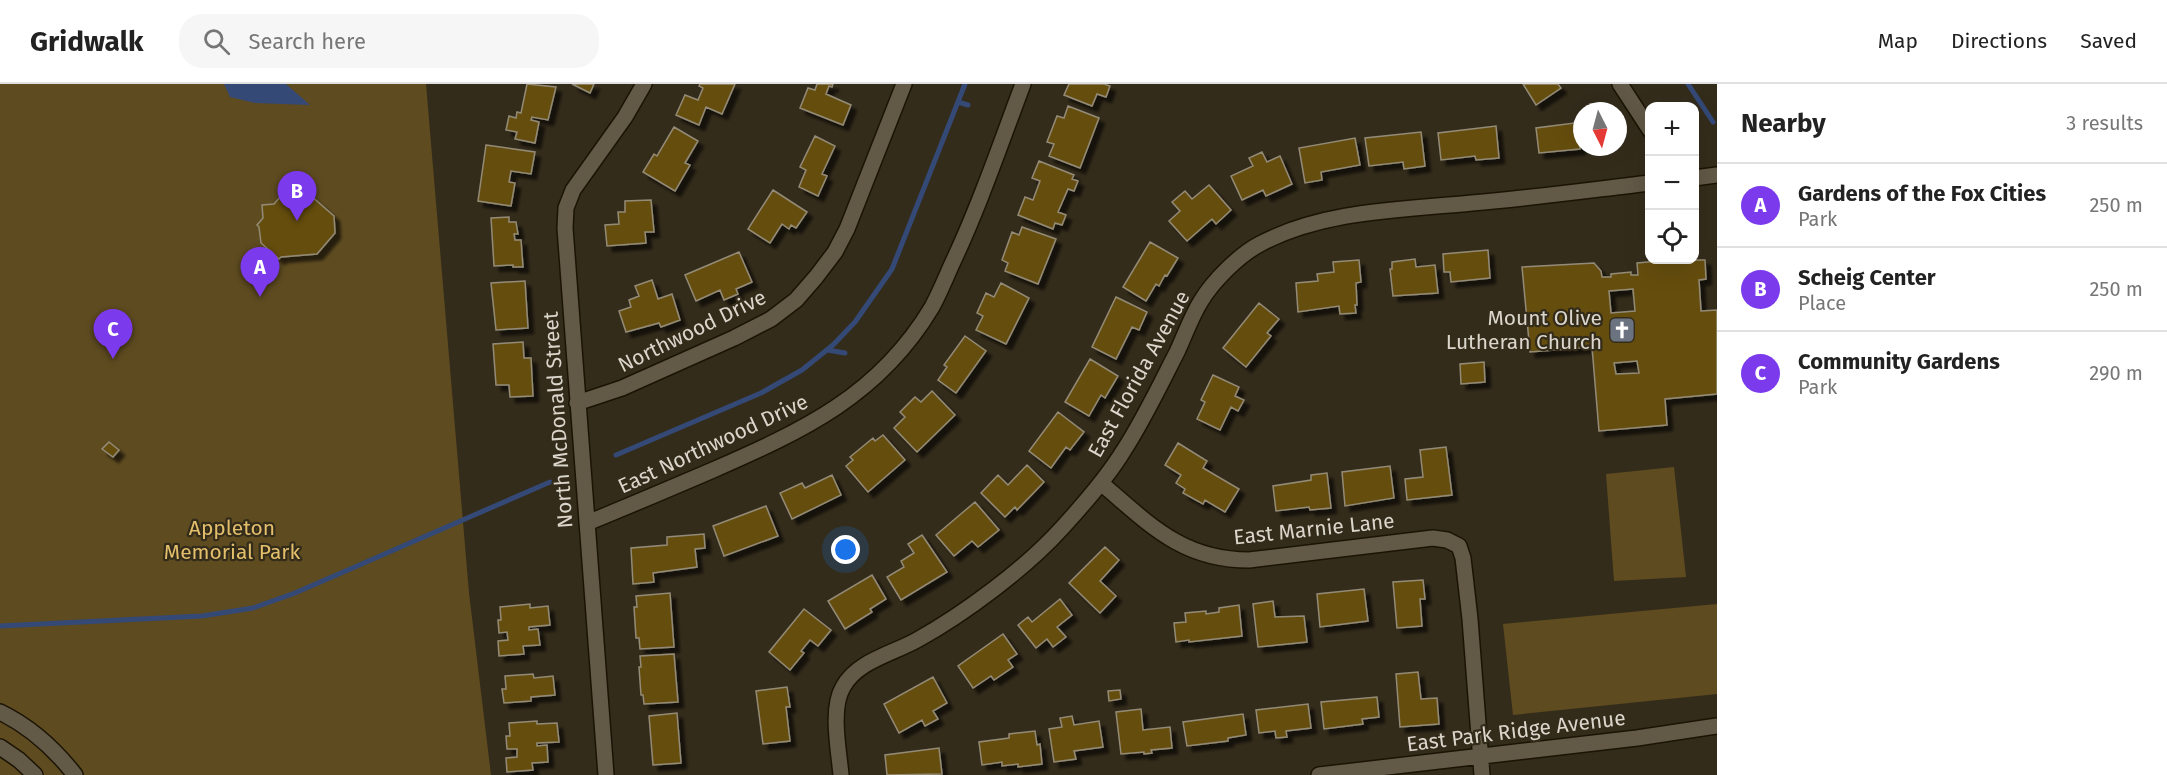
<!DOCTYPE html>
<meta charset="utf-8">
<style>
:root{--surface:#fff;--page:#f6f6f6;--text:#222;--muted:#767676;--line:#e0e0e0;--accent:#7c3aed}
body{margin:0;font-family:"Fira Sans",sans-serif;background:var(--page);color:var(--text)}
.controls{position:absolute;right:18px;top:18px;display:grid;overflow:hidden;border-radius:12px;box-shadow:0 6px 24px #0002}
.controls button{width:54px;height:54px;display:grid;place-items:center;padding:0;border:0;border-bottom:2px solid var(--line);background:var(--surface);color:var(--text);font:30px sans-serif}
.compass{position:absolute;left:1573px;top:18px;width:54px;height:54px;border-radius:50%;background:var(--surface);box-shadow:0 6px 24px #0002;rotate:174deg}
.you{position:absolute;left:846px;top:466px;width:21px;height:21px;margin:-15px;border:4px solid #fff;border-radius:50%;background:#1a73e8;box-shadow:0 0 0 9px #1a73e833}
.badge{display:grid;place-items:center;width:39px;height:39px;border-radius:50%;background:var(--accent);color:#fff;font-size:20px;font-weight:700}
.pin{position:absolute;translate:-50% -50px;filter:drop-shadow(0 2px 3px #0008)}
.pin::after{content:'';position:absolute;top:32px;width:21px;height:18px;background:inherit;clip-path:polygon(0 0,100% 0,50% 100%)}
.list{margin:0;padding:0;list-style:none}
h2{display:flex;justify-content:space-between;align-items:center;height:78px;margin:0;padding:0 24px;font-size:26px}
h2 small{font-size:20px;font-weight:400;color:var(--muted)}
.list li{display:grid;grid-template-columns:39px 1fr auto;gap:18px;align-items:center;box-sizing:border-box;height:84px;padding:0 24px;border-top:2px solid var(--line)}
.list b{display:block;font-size:22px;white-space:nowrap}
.list p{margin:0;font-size:20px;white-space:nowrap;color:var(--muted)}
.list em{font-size:20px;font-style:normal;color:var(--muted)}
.icon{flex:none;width:33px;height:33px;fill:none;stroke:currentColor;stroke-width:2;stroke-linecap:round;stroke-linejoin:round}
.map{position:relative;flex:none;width:1717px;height:691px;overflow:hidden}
header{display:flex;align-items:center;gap:36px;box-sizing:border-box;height:84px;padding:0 30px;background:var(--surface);border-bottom:2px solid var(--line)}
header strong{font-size:28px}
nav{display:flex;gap:33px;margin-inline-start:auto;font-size:21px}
.search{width:420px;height:54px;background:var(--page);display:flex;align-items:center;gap:15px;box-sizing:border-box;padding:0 21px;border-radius:24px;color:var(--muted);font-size:22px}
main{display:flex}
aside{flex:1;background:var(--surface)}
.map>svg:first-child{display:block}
.green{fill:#5e4b20}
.water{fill:#344976}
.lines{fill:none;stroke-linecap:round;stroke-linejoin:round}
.stream{stroke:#344976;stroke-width:5}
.building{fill:#654e11;stroke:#948b77;stroke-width:1.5;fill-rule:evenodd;filter:url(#shadow)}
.minor-casing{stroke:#1b1404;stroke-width:18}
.minor{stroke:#625947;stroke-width:15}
.labels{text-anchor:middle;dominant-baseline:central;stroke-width:4.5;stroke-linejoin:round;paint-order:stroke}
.poi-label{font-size:21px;fill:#dbd6cb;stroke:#342c1b;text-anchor:end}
.street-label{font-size:21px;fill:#dbd6cb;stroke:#342c1b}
.park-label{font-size:21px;fill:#e3be6b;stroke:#342c1b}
</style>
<header>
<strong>Gridwalk</strong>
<div class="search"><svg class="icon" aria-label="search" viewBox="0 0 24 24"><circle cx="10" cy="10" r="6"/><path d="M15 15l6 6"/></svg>Search here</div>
<nav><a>Map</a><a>Directions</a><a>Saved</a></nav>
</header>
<main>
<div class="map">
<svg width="1717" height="691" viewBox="0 0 1717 691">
<defs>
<filter id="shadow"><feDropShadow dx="5.5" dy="5.5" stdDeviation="1.5" flood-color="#0009"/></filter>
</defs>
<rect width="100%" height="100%" fill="#342c1b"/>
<path class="green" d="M0,0H426L469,509L491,691H0Z
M1674,383L1686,493L1614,497L1606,390Z
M1717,520V610L1513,631L1503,540Z"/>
<path class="water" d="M224,0H286L310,21L255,19L230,13Z"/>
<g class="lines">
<path class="stream" d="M1688,0L1713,38
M958,18L968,21
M827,266L845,269
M616,371L761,309L802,286L833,261L855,238L892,185L965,0
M0,542L202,532L253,524L295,509L550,398"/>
</g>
<path class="building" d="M527,0L556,3L548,36L532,33L531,36L539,38L535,59L515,55L517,48L506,46L509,32L516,34L517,28L521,29Z
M572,0H594L590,9Z
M700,0H735L722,30L706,23L699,41L676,31L685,11L698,16L703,4L699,2Z
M817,0H833L832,3L829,2L826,10L851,21L843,41L800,24L808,4L815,6Z
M1069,0H1104L1110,2L1106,13L1097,10L1092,22L1064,11Z
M1523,0H1558L1561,4L1536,21Z
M1068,22L1099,34L1080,84L1049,72L1054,60L1047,58L1057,32L1064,34Z
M1582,38V60H1580V65L1539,69L1536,44Z
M1496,42L1499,74L1476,76L1475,72L1441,76L1438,49Z
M674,43L698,57L685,79L690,81L675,107L643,88L654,70L657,72Z
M1421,48L1425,82L1404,85L1403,78L1369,82L1365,54Z
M815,52L835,62L822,90L827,92L818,112L799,103L806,86L800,83Z
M1355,54L1360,81L1321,88L1322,96L1305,99L1299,64Z
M486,61L535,68L531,90L511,87L509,98L515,99L511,122L478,117Z
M1262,68L1267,78L1280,72L1292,100L1266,112L1263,106L1242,116L1231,92L1253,82L1249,74Z
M1039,77L1074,91L1072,95L1078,97L1074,107L1068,105L1058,128L1066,131L1062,141L1055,139L1053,145L1018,131L1025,113L1033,116L1040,97L1032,94Z
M294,97L334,132L335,149L317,170L281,173L279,175L261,159L259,143L257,141L263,134L262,121L274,120Z
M1209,101L1231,126L1216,140L1212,135L1187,157L1169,137L1180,127L1172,118L1185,107L1192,115Z
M773,106L807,128L796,144L791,141L789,145L782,140L770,159L748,145Z
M651,116L654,148H645L646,159L607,162L605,141L619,140L618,128H625V117Z
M509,133V138H516L518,150H514L515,156H521L523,183H513V181L494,182L491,134Z
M1022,143L1056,155L1038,200L1005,187L1008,179L1002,176L1012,148L1019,151Z
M1150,158L1178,174L1167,192L1165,191L1159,202L1156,200L1146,217L1123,203Z
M1488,166L1490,194L1451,198L1450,188H1444L1443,170Z
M739,168L752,198L736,205L738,210L724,216L720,206L696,217L685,191Z
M1415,175L1416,183L1435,181L1438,209L1393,212L1390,185H1392V178Z
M1359,176L1361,198L1356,199L1357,221H1355L1356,229L1340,230L1339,222L1298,228L1296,199L1318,197L1317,190L1334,188L1333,178Z
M1660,176H1705L1706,195L1699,196L1701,227L1717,226V310L1665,315L1667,341L1599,347L1592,263L1530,268L1522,183L1594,179L1601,187L1602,193H1611V190L1631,188V191H1638L1637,179L1659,177ZM1633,205L1635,227L1611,229L1609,207ZM1637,277L1639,289L1616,290L1614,279Z
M652,196L658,215L672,210L680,236L661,243L659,239L626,248L619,227L631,223L629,216L639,212L635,202Z
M525,197L528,244L496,246L491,199Z
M1001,199L1029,214L1006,260L976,246L983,232L977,229L986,209L994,213Z
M1116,213L1147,228L1139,246L1132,243L1116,275L1092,263Z
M1259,219L1279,235L1267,249L1271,252L1246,283L1223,264Z
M965,252L986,267L956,309L938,296L947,283L944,281Z
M523,258L524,274H531L533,312L510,313L509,301H496L493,260Z
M1090,275L1118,292L1105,314L1101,311L1089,332L1065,318Z
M1484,278L1485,298L1461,300L1460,280Z
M1213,291L1239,303L1235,312L1244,316L1238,327L1231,323L1220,346L1197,335L1205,318L1201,316Z
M932,307L955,331L917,368L894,344L905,333L900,328L915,313L921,318Z
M1058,328L1084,348L1070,366L1066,363L1051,384L1029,367Z
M883,351L905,376L868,408L846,382L853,376L850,373L873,354L875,357Z
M109,358L119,366L113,373L102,365Z
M1178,359L1207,377L1203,384L1239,405L1225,428L1205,416L1203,420L1183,409L1185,405L1176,399L1181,391L1165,381Z
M1446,363L1452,411L1407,416L1405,395L1423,393L1420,366Z
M1027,381L1044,398L1017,426L1015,423L1005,433L981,409L998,391L1008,401Z
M1390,382L1394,414L1345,422L1342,388Z
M1327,389L1331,424L1310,426L1309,423L1276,427L1273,402L1311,396V391Z
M832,391L841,411L792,435L780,409L802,399L805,404Z
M975,418L999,446L978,463L972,457L954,472L936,451Z
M766,422L778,452L724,472L713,442Z
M704,450L705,464L695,465L697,483L653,489L654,498L633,500L631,464L667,461V453Z
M922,451L947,488L901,516L887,493L904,483L901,477L914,469L908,460Z
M1105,463L1119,476L1100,497L1116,512L1100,529L1069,499Z
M872,491L886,515L870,525L872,528L845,545L828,517Z
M1423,496L1425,515H1420L1422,542L1397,544L1393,498Z
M1364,505L1368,537L1320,543L1317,510Z
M670,509L674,563L640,565L639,554H636L634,523H637L636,512Z
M1060,515L1072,531L1057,543L1066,553L1053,563L1047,555L1036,564L1018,541L1028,533L1032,538Z
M1273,517L1275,533L1304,532L1307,558L1258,563L1253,520Z
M530,520V524L548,522L550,541L529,543V546L538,545L540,561L523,562L524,570L499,572L498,557L508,556L507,548L499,549L498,536H501L500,523Z
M1239,521L1242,552L1189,558V556L1176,558L1174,539L1186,538L1185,529L1206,527V530L1219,528V524Z
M804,525L831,546L818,562L810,556L801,567L804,569L790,586L769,568Z
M1003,550L1017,570L1008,576L1013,583L994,596L991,592L973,604L958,582Z
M674,570L678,618L644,620L643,611H641L639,583H641L640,572Z
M1418,588L1421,615L1437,614L1439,640L1400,643L1396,590Z
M533,590L534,594L553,592L555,611L531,613V617L504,619L502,605H506L505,592Z
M933,593L947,619L933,627L938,635L925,642L922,636L899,649L884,620Z
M787,603L790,623H786L790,657L763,660L756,607Z
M1120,606L1121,615L1109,617L1108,607Z
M1377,613L1379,633L1362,635L1363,640L1324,645L1321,618Z
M1308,620L1311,644L1286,647L1287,653L1276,654L1275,647L1259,649L1256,626Z
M1141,625L1143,646L1170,643L1172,664L1151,666L1152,669L1144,670V668L1121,670L1116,628Z
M677,629L681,679L653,681L649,632Z
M1243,630L1246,651L1228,654V657L1187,662L1183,638Z
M1072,632L1074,641L1099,637L1103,663L1074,667L1076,675L1054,678L1049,645L1062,643L1060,634Z
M537,637V640L557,639L559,658L537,659V662L547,661L548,678L532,679L533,686L507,688L506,674L517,673V665H507L506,652H510L509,639Z
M1035,647L1037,661L1040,660L1042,680L1018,683V680L1002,682V678L982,681L979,658L1009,654V650Z
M939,664L942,690L887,691L885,671Z"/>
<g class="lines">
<defs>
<path id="minor" d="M1620,0L1650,46
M1694,94L1717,91
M577,319L622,304L734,254L771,235L796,216L816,193L835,168L847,145L904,0
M1101,399C1149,440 1182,476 1249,476L1433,454L1447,456L1459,462L1463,474L1470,535L1482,691
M587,439C629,422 671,404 713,386C802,347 879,312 932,223C939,210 945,196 951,182C979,123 1000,61 1023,0
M0,628C31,643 54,664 75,691
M0,663L19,676L35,691
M606,691L565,144L566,124L573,106L625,33L644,0
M841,691C839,667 830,625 843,603C857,577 892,570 917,556C964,530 1026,484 1062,444C1084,420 1107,394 1124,366C1144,335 1160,301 1177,268C1185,251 1191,233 1201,217C1213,197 1239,171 1260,160C1324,126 1402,126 1472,119C1531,114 1590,106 1650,99
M1319,691L1637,654L1717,642"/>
</defs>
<use href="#minor" class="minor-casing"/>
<use href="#minor" class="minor"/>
</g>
<defs>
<symbol id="church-square" viewBox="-11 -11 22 22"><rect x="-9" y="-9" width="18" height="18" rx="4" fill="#6b7280" stroke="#342c1b"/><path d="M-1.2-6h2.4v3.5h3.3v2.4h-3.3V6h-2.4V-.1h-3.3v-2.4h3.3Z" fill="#fff"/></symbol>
</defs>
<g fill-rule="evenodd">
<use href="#church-square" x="1607" y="231" width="30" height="30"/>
</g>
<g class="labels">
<g class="poi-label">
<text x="1602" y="234">Mount Olive<tspan x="1602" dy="24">Lutheran Church</tspan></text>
</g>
<g class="street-label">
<text transform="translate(692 247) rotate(-26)">Northwood Drive</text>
<text transform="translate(1139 290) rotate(-61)">East Florida Avenue</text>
<text transform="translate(558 336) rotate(-94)">North McDonald Street</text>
<text transform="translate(713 360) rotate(-25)">East Northwood Drive</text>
<text transform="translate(1314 445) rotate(-6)">East Marnie Lane</text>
<text transform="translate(1516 647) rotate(-7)">East Park Ridge Avenue</text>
</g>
<g class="park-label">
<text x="232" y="444">Appleton<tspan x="232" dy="24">Memorial Park</tspan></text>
</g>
</g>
</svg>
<div class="controls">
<button>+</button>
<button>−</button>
<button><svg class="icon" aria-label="locate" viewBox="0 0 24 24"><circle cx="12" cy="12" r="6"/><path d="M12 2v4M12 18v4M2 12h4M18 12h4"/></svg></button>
</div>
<svg class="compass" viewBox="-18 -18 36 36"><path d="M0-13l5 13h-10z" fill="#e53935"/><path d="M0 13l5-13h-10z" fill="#767676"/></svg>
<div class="you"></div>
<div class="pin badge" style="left:260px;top:213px">A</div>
<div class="pin badge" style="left:297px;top:137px">B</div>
<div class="pin badge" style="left:113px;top:275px">C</div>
</div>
<aside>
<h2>Nearby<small>3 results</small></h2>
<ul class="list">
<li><span class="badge">A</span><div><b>Gardens of the Fox Cities</b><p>Park</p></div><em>250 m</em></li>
<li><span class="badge">B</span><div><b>Scheig Center</b><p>Place</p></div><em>250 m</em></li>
<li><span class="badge">C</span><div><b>Community Gardens</b><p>Park</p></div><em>290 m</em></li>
</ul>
</aside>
</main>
